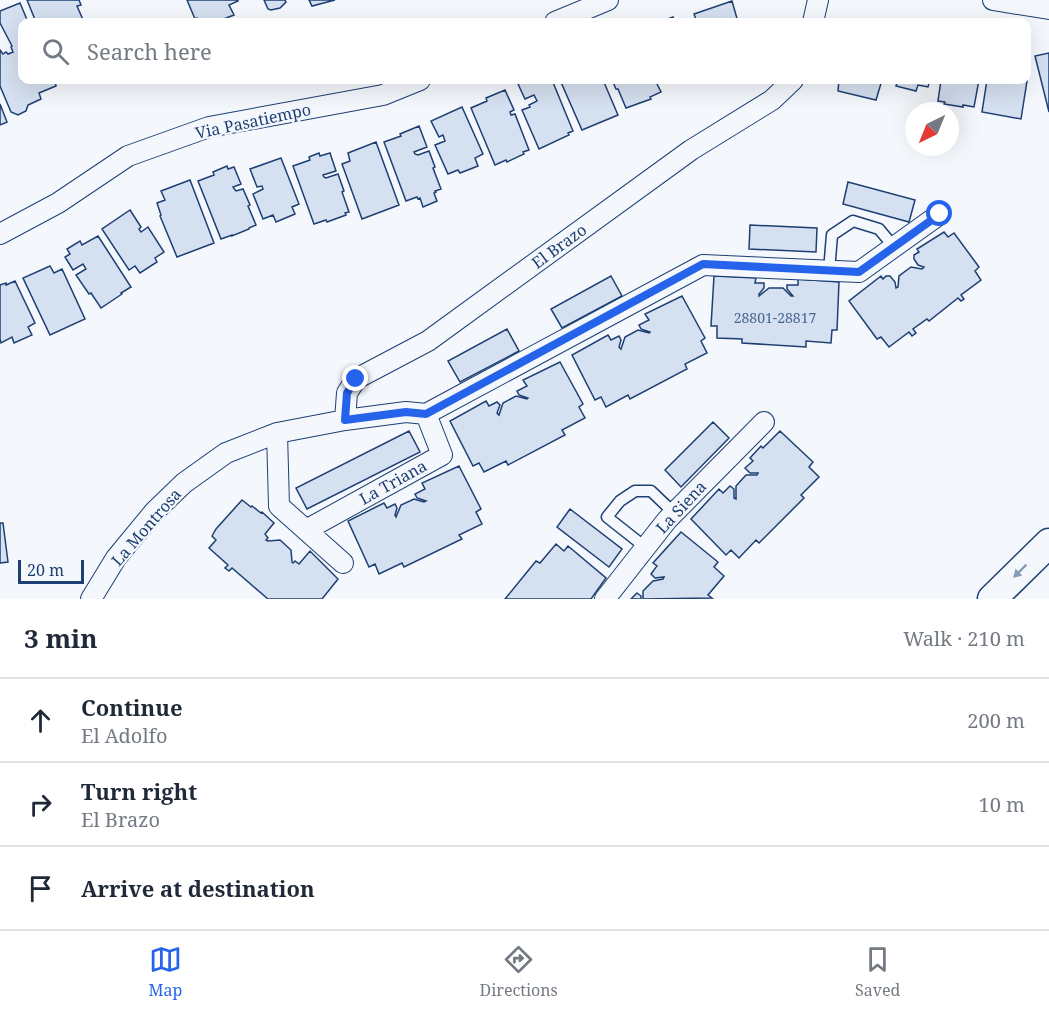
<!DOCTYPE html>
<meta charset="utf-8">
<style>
:root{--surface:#fff;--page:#f6f6f7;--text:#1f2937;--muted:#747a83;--line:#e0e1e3;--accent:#2563eb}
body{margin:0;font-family:"Noto Serif",serif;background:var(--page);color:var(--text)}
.compass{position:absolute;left:905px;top:102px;width:54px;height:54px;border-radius:50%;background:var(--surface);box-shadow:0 6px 24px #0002;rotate:223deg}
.scale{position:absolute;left:18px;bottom:15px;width:66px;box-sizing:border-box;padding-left:6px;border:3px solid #1d3f73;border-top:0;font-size:16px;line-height:21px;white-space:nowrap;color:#1d3f73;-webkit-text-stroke:4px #f4f7fb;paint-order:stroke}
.stop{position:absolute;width:18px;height:18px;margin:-14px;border:4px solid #2563eb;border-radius:50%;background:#fff}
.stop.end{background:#2563eb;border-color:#fff;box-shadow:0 2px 6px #0008}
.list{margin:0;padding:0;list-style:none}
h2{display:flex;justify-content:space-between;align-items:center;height:78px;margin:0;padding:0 24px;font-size:26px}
h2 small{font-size:20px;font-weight:400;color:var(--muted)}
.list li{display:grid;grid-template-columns:39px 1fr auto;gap:18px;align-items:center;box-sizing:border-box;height:84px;padding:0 24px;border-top:2px solid var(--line)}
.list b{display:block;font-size:22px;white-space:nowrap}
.list p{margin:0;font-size:20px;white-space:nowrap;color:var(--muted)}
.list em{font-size:20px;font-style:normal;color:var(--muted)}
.icon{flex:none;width:33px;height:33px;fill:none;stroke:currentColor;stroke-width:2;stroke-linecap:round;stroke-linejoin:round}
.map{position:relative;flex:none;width:1049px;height:599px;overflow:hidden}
.search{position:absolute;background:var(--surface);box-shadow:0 6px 24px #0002;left:18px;right:18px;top:18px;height:66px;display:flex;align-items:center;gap:15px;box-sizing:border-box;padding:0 21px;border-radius:12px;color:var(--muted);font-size:22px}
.sheet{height:330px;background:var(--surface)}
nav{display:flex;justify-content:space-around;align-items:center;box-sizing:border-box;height:84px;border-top:2px solid var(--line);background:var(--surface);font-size:16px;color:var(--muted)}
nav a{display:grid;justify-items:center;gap:3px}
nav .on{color:var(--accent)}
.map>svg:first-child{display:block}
.building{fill:#d5e0f0;stroke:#1d3f73;stroke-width:1.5}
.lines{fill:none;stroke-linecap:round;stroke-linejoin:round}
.lane-casing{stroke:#1d3f73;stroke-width:13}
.street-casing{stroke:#1d3f73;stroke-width:22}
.secondary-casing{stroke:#1d3f73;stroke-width:31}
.lane{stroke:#f4f7fb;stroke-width:10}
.street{stroke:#f4f7fb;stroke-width:20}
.secondary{stroke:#f4f7fb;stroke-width:28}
.oneway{fill:#889bb7}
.route{stroke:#2563eb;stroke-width:8}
.labels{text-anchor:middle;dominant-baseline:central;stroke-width:4.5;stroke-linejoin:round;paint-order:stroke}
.number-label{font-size:14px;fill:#4b6792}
.street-label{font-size:16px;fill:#1d3f73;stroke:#f4f7fb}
</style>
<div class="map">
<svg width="1049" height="599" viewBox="0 0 1049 599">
<rect width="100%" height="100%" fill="#f4f7fb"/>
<path class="building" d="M27,0H79L81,5L77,6L84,22H36Z
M187,0H238V1L229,5L234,15L216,22L214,21L213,22H199L197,18L195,19Z
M264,0H285L286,2L280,8L271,10L268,9Z
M309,0H335L312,6Z
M732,1L738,22H697L694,14Z
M20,3L28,22H22V80H55L56,86L39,93L41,99L28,105L26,111L18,115L11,112L0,86V50L3,54L6,52L8,54L13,52L11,47L12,46L0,23V11Z
M673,17L675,22H660Z
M1049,53V112L1035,56Z
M1026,61L1030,62L1021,119L982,112L987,80H1026Z
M529,80H552L573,131L568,133L569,135L539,149L522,110L530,107L529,105L537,101L534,95L525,99L518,84Z
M560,80H603L618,115L582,130Z
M612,80H655L661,92L650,97L651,99L626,108L618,89H616Z
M839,80H882L876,100L838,91Z
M898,80H930L928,87L918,85L916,91L896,86Z
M940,80H979L974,107L963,105V107L944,104L945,102L938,101L941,80Z
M505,90L514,110L510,112L511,115L515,114L529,150L523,152L524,154L507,162L506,160L495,165L471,108L487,101L486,98Z
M0,104L7,122L0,125Z
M462,107L483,154L475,158L478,166L460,173L458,170L448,174L435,145L445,141L443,135L439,137L431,121Z
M419,126L427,147L414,152L415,154L418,155L429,151L435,167L433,168L441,189L435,191L436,192L434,193L437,201L423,207L420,198L418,199L417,197L406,201L384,142L401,136L400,134Z
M376,142L399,205L362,219L342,164L350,161L348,153Z
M319,153L320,156L330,153L336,171L323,175L324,177L326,178L338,174L344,191L342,192L349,212L345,213L346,215L327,222L326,220L314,224L293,166L310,160L309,157Z
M281,158L299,204L292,207L295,214L276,222L273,215L263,219L253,194L263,189L262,186L257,187L250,169Z
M227,166L228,169L234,167L241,184L233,187L236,191L243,189L250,205L248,206L256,225L249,228V229L232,236V235L221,239L198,181L214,175L213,172Z
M190,180L214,243L177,257L160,216L161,215L157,203L165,200L161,191Z
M848,182L915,200L909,222L843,204Z
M130,210L141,227L139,229L141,232L148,227L164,252L155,258L157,262L140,273L135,266L129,270L102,229Z
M750,225L817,228L816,252L749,249Z
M944,232L948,237L954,233L979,267L975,271L981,280L961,295L964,299L961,301L958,298L929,321L927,319L913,329L916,333L912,336L909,332L889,347L881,337L877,339L849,301L881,276L883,279L886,276H890L895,282L896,288L898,287L899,276L911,267L922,269L924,267L918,265L914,259V255L919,252L917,249Z
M98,236L131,287L121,293L122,294L101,308L91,293L89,294L76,275L86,269L83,264L73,270L65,257L70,254L67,249L80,241L82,245Z
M50,266L54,273L62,269L85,319L50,335L23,278Z
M611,276L622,296L562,328L551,309Z
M714,276L756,278L755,283H764V288L759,294V296L769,288H783L791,296H793L787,289V285H798V279L839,282L837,330H832L831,343L806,341V347L742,343V339L717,338V326H711Z
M15,281L35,323L28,327L32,335L14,343L12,337L1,343L0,339V285L6,283V285Z
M682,296L705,338L701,341L707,353L685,364L687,369L630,399L628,395L606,407L601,397L595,400L572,355L608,335L611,340L619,336L621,340L619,347L621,349L625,337L638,330L649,333L650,332L641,329L639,325L649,320L645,314Z
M507,329L519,351L460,382L448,361Z
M560,362L583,404L579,407L585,418L562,430L565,435L508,465L506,461L484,472L479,463L473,466L450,421L486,401L489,406L497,402L500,405L497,413L499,415L503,403L516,396L527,399L528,398L519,395L517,391L527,386L523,380Z
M713,422L729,438L681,487L665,470Z
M409,431L420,452L307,509L296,488Z
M780,431L813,462L809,467L819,477L801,495L804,498L759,543L756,540L739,558L731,550L726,555L691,519L719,489L723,493L730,486L734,489V498L736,499V486L746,475H757L758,473H750L745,468L753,461L750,458L761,446L763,448Z
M459,466L481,509L476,512L482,524L459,535L462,539L404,567L402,563L379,574L375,564L369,567L348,521L384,503L387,508L395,504L397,508L395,515L396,517L401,505L414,499L424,502L426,501L417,498L415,494L425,489L422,483Z
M242,500L251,507L252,506L261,513L262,512L274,523L265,534L268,538L266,540L268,541L280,540L291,550L292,562L293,563L295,561L299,564L310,551L338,579L322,599H268L232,568L229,571L225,568L228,565L209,548L216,540L212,536L216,529Z
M570,509L622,549L609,567L557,527Z
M0,523H3L8,562L0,563Z
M681,532L718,562L714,567L724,576L708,595L712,598L643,599V591L653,581L663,579L664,577L655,578L651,574L657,566L653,563Z
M556,544L564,551L568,546L606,578L591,599H505L536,561L540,563Z
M637,593L641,596V599H631Z"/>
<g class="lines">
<defs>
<path id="lane" d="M829,271L832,235L853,221L879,229L894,247
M645,547L607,517L620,501L635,491H651L674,513"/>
<path id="street" d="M993,0L1049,9
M555,22L608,0
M813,22L818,0
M0,234L58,203L128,156L209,127L383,95L420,80
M345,420L347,393L356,379L428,341L691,150L772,100L793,80
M277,433L279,506L343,563
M306,530L442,455L426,414
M91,599L116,558L154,512L184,483L226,453L277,433L345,420L406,412L426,414L703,265L859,272L940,214
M605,599L667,520L764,422"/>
<path id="secondary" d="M992,599L1049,543"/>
</defs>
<use href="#lane" class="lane-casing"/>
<use href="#street" class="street-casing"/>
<use href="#secondary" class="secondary-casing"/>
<use href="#lane" class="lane"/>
<use href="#street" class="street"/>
<use href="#secondary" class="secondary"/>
</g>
<defs><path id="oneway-solid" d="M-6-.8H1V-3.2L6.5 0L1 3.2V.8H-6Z" transform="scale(1.5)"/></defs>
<use class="oneway" href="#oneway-solid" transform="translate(1020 571) rotate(135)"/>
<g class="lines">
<path class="route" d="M356,379L347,393L345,420L406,412L426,414L703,264L859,272L940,214"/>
</g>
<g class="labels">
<g class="number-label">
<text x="775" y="317">28801-28817</text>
</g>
<g class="street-label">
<text transform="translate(253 121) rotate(-12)">Via Pasatiempo</text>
<text transform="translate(559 246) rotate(-36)">El Brazo</text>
<text transform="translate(393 482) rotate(-29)">La Triana</text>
<text transform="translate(681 507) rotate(-47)">La Siena</text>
<text transform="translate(146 527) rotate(-49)">La Montrosa</text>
</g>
</g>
</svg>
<svg class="compass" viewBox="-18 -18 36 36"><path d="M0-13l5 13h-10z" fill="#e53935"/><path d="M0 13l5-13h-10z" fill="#747a83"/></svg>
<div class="scale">20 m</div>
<div class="stop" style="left:940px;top:214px"></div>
<div class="stop end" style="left:356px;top:379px"></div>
<div class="search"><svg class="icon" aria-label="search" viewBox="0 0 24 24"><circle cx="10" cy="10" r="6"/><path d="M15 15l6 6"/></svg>Search here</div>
</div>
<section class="sheet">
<h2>3 min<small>Walk · 210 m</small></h2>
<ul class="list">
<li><svg class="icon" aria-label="ahead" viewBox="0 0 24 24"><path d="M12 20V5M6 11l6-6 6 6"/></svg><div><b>Continue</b><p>El Adolfo</p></div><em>200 m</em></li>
<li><svg class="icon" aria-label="right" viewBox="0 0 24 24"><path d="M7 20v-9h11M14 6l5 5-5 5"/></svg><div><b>Turn right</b><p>El Brazo</p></div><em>10 m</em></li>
<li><svg class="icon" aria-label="arrive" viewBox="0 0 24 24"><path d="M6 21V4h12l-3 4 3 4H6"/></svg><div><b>Arrive at destination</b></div></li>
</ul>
</section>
<nav>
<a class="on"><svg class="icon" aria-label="map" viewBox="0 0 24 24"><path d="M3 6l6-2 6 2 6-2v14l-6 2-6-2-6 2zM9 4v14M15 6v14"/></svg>Map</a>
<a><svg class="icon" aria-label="directions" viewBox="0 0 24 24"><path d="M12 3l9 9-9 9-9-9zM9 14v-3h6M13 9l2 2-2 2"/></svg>Directions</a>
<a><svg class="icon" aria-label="saved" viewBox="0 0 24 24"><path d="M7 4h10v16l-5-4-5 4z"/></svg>Saved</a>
</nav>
